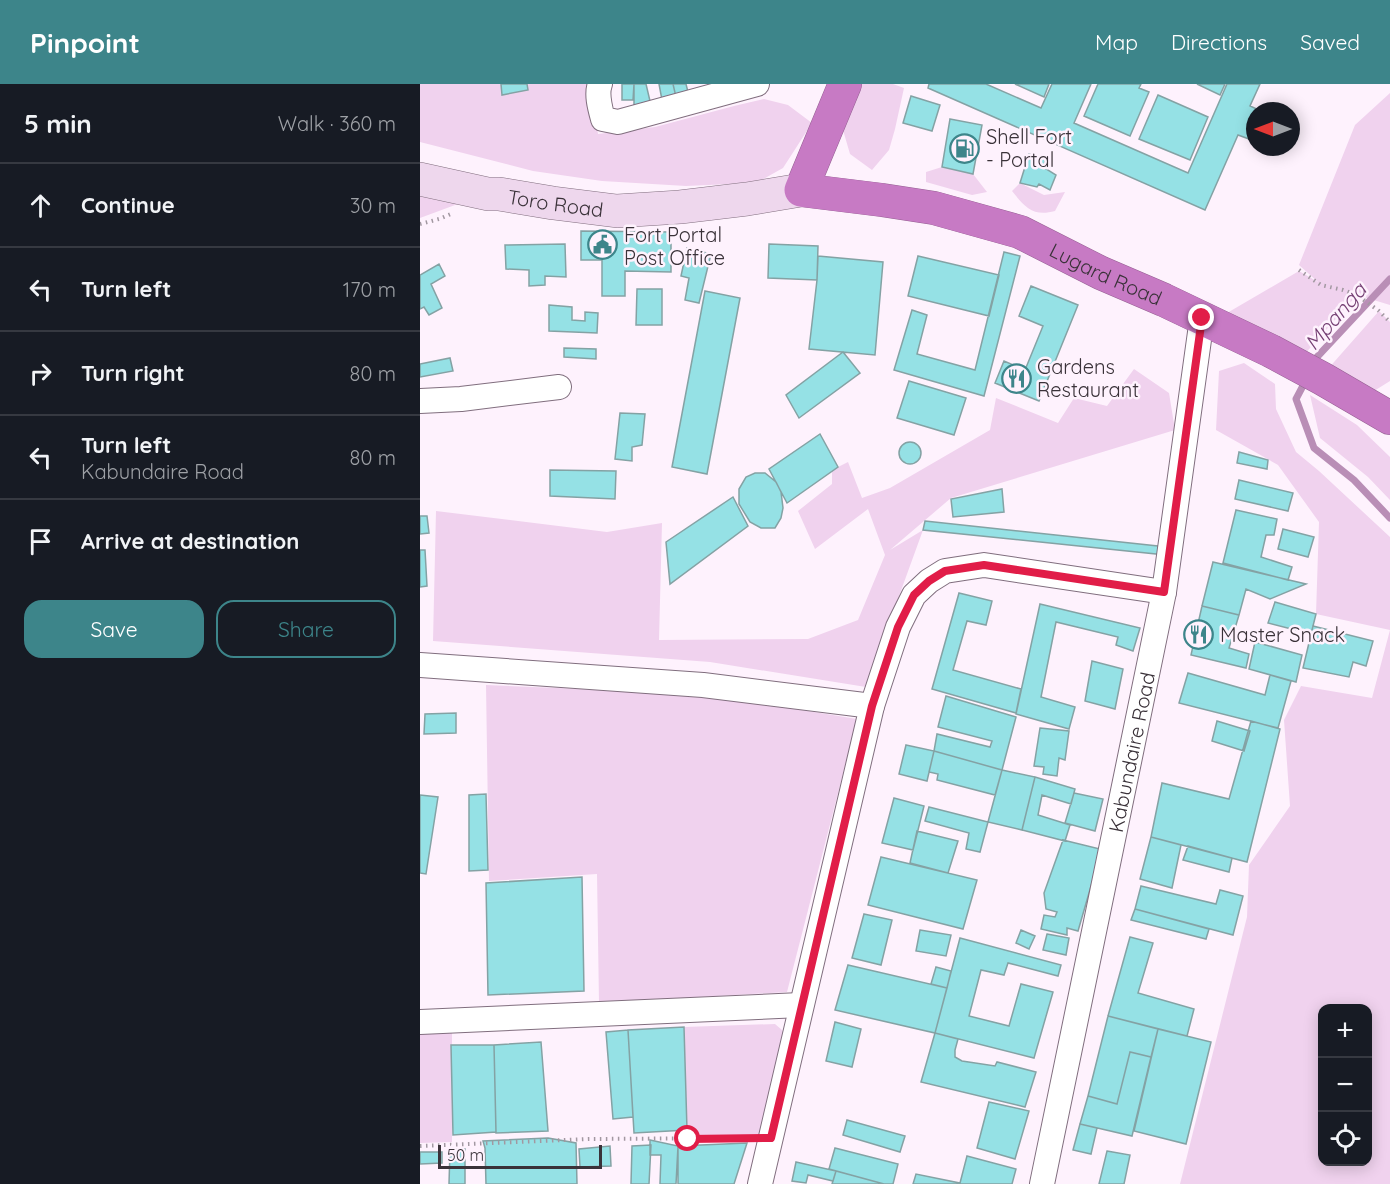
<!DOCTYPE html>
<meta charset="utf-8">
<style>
:root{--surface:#171b24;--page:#242831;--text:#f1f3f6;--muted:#9ea1a6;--line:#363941;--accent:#3d858a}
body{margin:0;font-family:Quicksand,sans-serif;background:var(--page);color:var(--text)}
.controls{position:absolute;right:18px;bottom:18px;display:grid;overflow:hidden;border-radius:12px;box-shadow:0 3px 15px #0003}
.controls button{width:54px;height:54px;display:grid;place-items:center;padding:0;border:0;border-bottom:2px solid var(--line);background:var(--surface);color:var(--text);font:30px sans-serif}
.compass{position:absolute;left:826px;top:18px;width:54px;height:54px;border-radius:50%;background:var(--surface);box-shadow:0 3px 15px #0003;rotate:270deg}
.scale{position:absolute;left:18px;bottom:15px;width:164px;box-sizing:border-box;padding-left:6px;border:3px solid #3a3239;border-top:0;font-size:16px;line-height:21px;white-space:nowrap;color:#3a3239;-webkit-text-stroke:4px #fef2fd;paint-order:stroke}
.stop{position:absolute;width:18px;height:18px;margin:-14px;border:4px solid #e11d48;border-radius:50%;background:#fff}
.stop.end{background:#e11d48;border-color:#fff;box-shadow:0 2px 6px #0008}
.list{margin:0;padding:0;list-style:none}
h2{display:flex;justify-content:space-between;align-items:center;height:78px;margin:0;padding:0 24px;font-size:26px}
h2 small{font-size:20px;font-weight:400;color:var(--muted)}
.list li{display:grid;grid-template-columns:39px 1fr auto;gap:18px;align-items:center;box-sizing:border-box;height:84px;padding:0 24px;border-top:2px solid var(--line)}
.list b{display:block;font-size:22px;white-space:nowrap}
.list p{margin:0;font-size:20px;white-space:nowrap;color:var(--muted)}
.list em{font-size:20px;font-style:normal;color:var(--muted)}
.actions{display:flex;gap:12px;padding:18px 24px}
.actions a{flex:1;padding:14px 0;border:2px solid var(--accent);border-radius:18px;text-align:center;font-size:21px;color:var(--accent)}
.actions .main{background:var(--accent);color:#fff}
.icon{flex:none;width:33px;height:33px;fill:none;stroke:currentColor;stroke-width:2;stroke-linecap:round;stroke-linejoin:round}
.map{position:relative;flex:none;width:970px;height:1100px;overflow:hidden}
header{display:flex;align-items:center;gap:36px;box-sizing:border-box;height:84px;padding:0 30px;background:var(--accent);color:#fff}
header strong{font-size:28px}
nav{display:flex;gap:33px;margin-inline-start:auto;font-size:21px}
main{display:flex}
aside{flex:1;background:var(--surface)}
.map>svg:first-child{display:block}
.green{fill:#f0d2ee;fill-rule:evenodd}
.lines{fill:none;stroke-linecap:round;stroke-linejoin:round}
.stream{stroke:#b98eb6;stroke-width:7}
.building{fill:#95e1e5;stroke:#84a2a4;stroke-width:1.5}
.street-casing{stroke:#806e7e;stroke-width:26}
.secondary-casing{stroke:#806e7e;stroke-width:34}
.highway-casing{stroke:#966193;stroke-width:34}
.path{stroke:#a298a1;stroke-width:4;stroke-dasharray:1.5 4.5;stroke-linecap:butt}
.street{stroke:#fff;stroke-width:24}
.secondary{stroke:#eed7ed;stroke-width:33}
.highway{stroke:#c77ac4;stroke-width:33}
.route{stroke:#e11d48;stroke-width:8}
.labels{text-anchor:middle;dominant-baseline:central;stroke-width:5;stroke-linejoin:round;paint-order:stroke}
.poi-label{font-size:20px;fill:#3a3239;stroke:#fef2fd;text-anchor:start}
.street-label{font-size:20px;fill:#3a3239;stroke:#fef2fd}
.water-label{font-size:21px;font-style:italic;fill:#764074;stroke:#fef2fd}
</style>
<header>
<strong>Pinpoint</strong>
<nav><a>Map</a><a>Directions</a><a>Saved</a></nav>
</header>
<main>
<aside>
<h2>5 min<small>Walk · 360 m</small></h2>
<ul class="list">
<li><svg class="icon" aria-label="ahead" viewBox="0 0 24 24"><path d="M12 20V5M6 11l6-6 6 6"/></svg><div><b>Continue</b></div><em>30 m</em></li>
<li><svg class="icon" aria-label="left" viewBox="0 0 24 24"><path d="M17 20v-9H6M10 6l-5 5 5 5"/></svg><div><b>Turn left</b></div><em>170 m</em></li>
<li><svg class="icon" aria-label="right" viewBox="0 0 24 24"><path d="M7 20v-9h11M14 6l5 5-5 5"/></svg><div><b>Turn right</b></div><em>80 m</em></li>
<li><svg class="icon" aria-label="left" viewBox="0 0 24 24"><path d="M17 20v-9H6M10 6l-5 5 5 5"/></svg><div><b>Turn left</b><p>Kabundaire Road</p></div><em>80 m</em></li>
<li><svg class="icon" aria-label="arrive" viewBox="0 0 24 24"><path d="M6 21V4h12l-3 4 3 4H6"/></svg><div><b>Arrive at destination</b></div></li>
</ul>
<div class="actions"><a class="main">Save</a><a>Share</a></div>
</aside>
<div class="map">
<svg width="970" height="1100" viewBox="0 0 970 1100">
<rect width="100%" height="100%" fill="#fef2fd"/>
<path class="green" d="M0,0H175V29L178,50L235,43L314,22L344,15L368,21L392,39L363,84L340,97L311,100L266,102L182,97L113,87L0,58Z
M433,0H473L484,4L475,45L469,66L452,86L430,70L423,46Z
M970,9V221L937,211L883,272L807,229L879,187L898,198L879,181L935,41Z
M522,83L553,90L567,108L552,111L506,98V88Z
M0,89L54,114L0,134Z
M600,99L624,111L645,108L635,127C613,133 605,123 592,107Z
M959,227L970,238V297L954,307L907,286Z
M824,279L855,300L856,325L876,368L899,387L970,453V1100H760L827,833L829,781L870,722L864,636L881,602L952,614L970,546L896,530L899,438L858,381L796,346L799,287ZM902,924H948V1078H902Z
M714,285L749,309L755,346L531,414L470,466L503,446L446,603L290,578L13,557L16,427L187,448L242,439L239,556L388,555L438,536L465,471L448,425L395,465L378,427L412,400V386L428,378L442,414L470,404L570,346L576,314L638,339L654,314L687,322Z
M890,311L937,341L970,373V416L948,393L900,354Z
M66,601L285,610L437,635L367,908L179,919L177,790L69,797Z
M355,940L362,946L365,952L339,1052L267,1053L264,943Z
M32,948V1058L0,1059V950Z"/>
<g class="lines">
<path class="stream" d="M894,281L897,273L970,195
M886,296L876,315L894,364L934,396L970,434"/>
</g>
<path class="building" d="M81,0H107L108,6L82,11Z
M202,0H214L213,16H202Z
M214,0H226L230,17L214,22Z
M239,0H253L256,13L242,16Z
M253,0H266L268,8L256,13Z
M509,0H566L621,24L632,0H671L654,39L768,89L807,0H840L830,22L841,27H835V40L829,55L818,51L785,126L508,4Z
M595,0H629L624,13Z
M678,0H721L719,4L729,8L710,52L664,32Z
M777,0H805L800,11Z
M738,11L788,33L770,76L719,55Z
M491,12L520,21L512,47L483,39Z
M530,35L562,41L553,90L522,83Z
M609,70L626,75L623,83L636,91L630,106L619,100L617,103L600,99Z
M161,147L251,148V188L205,187V212H182V176H161Z
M145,160L146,193L125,192V201L109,202V186L86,185L85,161Z
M349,160L398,162L397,196L348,194Z
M267,164L291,170L279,219L265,216L269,194L261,192Z
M584,168L600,172L564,312L474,286L492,226L507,231L497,270L555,286Z
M398,172L463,178L455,271L389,265L397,196Z
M498,172L579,191L569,232L488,212Z
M19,180L25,192L11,200L22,224L9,231L4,223L0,225V191Z
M611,202L658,221L619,317L575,299L584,277L605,286L623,242L599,232Z
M217,205H242V241H216Z
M285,207L320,214L287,390L252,383Z
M129,221L152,223V236L165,237V228L178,229L177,249L129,247Z
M144,264L176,265V275L144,273Z
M423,268L440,289L379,334L366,311Z
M30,274L33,287L0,293V280Z
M489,297L546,314L534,351L477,334Z
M200,329L225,330L222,361L212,363V377L195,375Z
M400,350L418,383L367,419L349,385Z
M479 369a11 11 0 1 1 22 0a11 11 0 1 1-22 0Z
M819,368L848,376L847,385L817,379Z
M130,386L196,387L195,415L130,412Z
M335,389H345L356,398L361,408L363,424L361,434L355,444H341L330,438L319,420V405L326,393Z
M819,396L873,409L868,427L815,415Z
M582,405L584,428L533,433L531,415Z
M313,413L328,442L250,500L246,458Z
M816,426L857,435L854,451H846L841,473L872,483L868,496L803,479Z
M0,432H7L9,449L0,450Z
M505,437L738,462L746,471L503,446Z
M863,445L894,453L888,473L858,465Z
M0,466H5L7,502L0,503Z
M793,478L886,500L850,515L826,505L819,531L782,522Z
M539,509L572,517L566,541L547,537L533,586L601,605L596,629L512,605Z
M855,518L896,530L891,550L848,539Z
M620,520L720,544L713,567L696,561L698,553L636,538L621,613L655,623L649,645L596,630Z
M782,522L819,531L809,564L829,570L826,584L771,571Z
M893,542L953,557L946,582L933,578L929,593L883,584Z
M835,558L882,571L876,598L829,585Z
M672,577L703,585L695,625L665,617Z
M768,589L845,611L850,591L871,597L858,644L759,619Z
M526,612L596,633L582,686L514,667L517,650L570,663L572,657L518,643Z
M36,629V649L4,650L5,630Z
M797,637L830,647L824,667L792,657Z
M831,637L860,645L827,778L731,753L742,699L809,715Z
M620,644L649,647L645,676L639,674L637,692L623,690L624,683L614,682Z
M486,661L514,667L507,697L479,690Z
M514,667L582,686L575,711L517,696L518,690L509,688Z
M582,686L615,693L602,746L568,738Z
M615,693L655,705L651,720L622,711L618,731L650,741L645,757L602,746Z
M654,709L683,715L675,747L645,739Z
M66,710L68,786L49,787V711Z
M0,711L18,713L6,790L0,789Z
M474,714L504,722L493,766L462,759Z
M509,723L568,738L560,768L546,765L549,749L505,737Z
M497,747L538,757L528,789L490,779Z
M731,753L761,761L752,804L720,795Z
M643,756L680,765L678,778L658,847L647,844V851L621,845L624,831L635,833L637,828L626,825L624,809Z
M768,762L812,774L809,788L763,776Z
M461,773L557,796L543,845L448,821Z
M162,793L164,907L68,911L66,799Z
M721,802L796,820L800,806L823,812L813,851L715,825Z
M715,825L789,845L786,855L711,836Z
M444,830L472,836L461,881L432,874Z
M500,846L531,851L526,872L496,867Z
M601,846L615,852L609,865L596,859Z
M627,850L649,854L646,871L623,866Z
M710,853L733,859L718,909L774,925L767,952L688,932Z
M540,854L641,881L638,892L588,879L584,891L561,886L549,932L589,942L601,900L633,908L614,974L515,949Z
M428,881L527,904L515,949L415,926Z
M516,883L531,887L527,904L511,900Z
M688,932L738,945L731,973L710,968L697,1020L668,1012Z
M415,938L441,945L432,983L406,977Z
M264,943L267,1046L214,1049L208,946Z
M738,945L791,958L766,1060L714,1047Z
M208,946L213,1033L193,1035L186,948Z
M515,949L538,955L535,966V973L542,977L575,982L577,978L616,988L605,1023L501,998Z
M121,958L128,1047L76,1049L74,961Z
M31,961H74L76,1048L33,1051Z
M710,968L731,973L712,1052L660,1040L668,1012L697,1020Z
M569,1018L609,1027L595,1075L557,1064Z
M427,1036L485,1052L480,1068L423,1051Z
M660,1040L677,1044L671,1070L653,1066Z
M128,1054L156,1059L157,1100H66L65,1064L63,1057Z
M230,1056L258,1062L256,1100H240L241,1071H230Z
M327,1059L314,1100H258V1062Z
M231,1061L229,1100H211L212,1062Z
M190,1062L191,1082L160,1083L159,1065Z
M415,1064L478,1080L473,1100H464L409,1085Z
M45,1065V1100H29L30,1066Z
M687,1067L710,1071L704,1100H679Z
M0,1068H22V1079L0,1080Z
M547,1072L596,1085L592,1100H493L496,1090L540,1099Z
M376,1078L416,1087L413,1097L388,1091L386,1099L372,1097Z
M416,1087L464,1100H412Z"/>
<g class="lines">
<defs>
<g id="street">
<path d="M180,0C176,10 180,24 183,35L198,38L337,0"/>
<path d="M0,317L41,315L139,303"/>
<path d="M0,581L283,601L452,622"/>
<path d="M0,938L381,921"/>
<path d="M340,1100L452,622L478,543L494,511L509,497L525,487L564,481L744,508"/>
<path id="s1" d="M622,1100L744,508L782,234"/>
</g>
<g id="secondary">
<path id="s2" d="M0,95L68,110H79L133,119L197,127L260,123L327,115L381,106"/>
</g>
<g id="highway">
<path id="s3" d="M425,0L381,106L462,116L514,124L600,148L681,189L744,216L851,267L903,295L970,334"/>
</g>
</defs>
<use href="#street" class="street-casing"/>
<use href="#secondary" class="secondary-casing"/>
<use href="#highway" class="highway-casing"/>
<path class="path" d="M0,140L19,135L31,130
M879,186L901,201L923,206L937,211L959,227L970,238
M0,1062L168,1055L329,1054"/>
<use href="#street" class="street"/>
<use href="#secondary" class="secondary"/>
<use href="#highway" class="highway"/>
</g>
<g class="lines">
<path class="route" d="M268,1055L351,1054L452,622L478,543L494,511L509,497L525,487L564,481L744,508L782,234"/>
</g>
<defs>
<symbol id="fuel-ring" viewBox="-11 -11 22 22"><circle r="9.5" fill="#fef2fd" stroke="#3d858a" stroke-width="1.5"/><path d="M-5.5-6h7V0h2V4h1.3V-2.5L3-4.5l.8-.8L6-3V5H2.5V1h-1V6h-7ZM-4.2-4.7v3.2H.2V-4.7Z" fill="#3d858a"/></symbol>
<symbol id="civic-ring" viewBox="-11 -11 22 22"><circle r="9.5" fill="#fef2fd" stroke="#3d858a" stroke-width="1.5"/><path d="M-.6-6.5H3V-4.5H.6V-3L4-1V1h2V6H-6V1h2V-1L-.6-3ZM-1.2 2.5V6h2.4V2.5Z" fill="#3d858a"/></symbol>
<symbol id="restaurant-ring" viewBox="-11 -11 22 22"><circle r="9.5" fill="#fef2fd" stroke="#3d858a" stroke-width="1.5"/><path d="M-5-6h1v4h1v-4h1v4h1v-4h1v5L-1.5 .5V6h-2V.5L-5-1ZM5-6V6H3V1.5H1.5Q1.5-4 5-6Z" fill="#3d858a"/></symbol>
</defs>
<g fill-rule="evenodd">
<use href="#fuel-ring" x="528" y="48" width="33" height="33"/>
<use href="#civic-ring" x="166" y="144" width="33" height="33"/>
<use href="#restaurant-ring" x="580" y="278" width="33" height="33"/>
<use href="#restaurant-ring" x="762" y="534" width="33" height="33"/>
</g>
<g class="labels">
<g class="poi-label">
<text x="566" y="52">Shell Fort<tspan x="566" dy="23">- Portal</tspan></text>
<text x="204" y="150">Fort Portal<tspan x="204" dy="23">Post Office</tspan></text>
<text x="617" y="282">Gardens<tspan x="617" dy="23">Restaurant</tspan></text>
<text x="800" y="550">Master Snack</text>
</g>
<g class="street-label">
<text stroke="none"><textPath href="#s2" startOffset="138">Toro Road</textPath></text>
<text stroke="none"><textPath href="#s3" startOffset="434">Lugard Road</textPath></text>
<text stroke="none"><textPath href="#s1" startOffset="441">Kabundaire Road</textPath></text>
</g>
<g class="water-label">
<text transform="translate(915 232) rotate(-49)">Mpanga</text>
</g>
</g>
</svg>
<div class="controls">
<button>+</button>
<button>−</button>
<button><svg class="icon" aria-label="locate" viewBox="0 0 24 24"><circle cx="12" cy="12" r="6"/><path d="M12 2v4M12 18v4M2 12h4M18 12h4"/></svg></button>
</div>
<svg class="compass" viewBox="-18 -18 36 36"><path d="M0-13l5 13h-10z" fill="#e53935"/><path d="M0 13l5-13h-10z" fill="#9ea1a6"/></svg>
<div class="scale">50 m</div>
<div class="stop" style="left:268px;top:1055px"></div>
<div class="stop end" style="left:782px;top:234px"></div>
</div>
</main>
